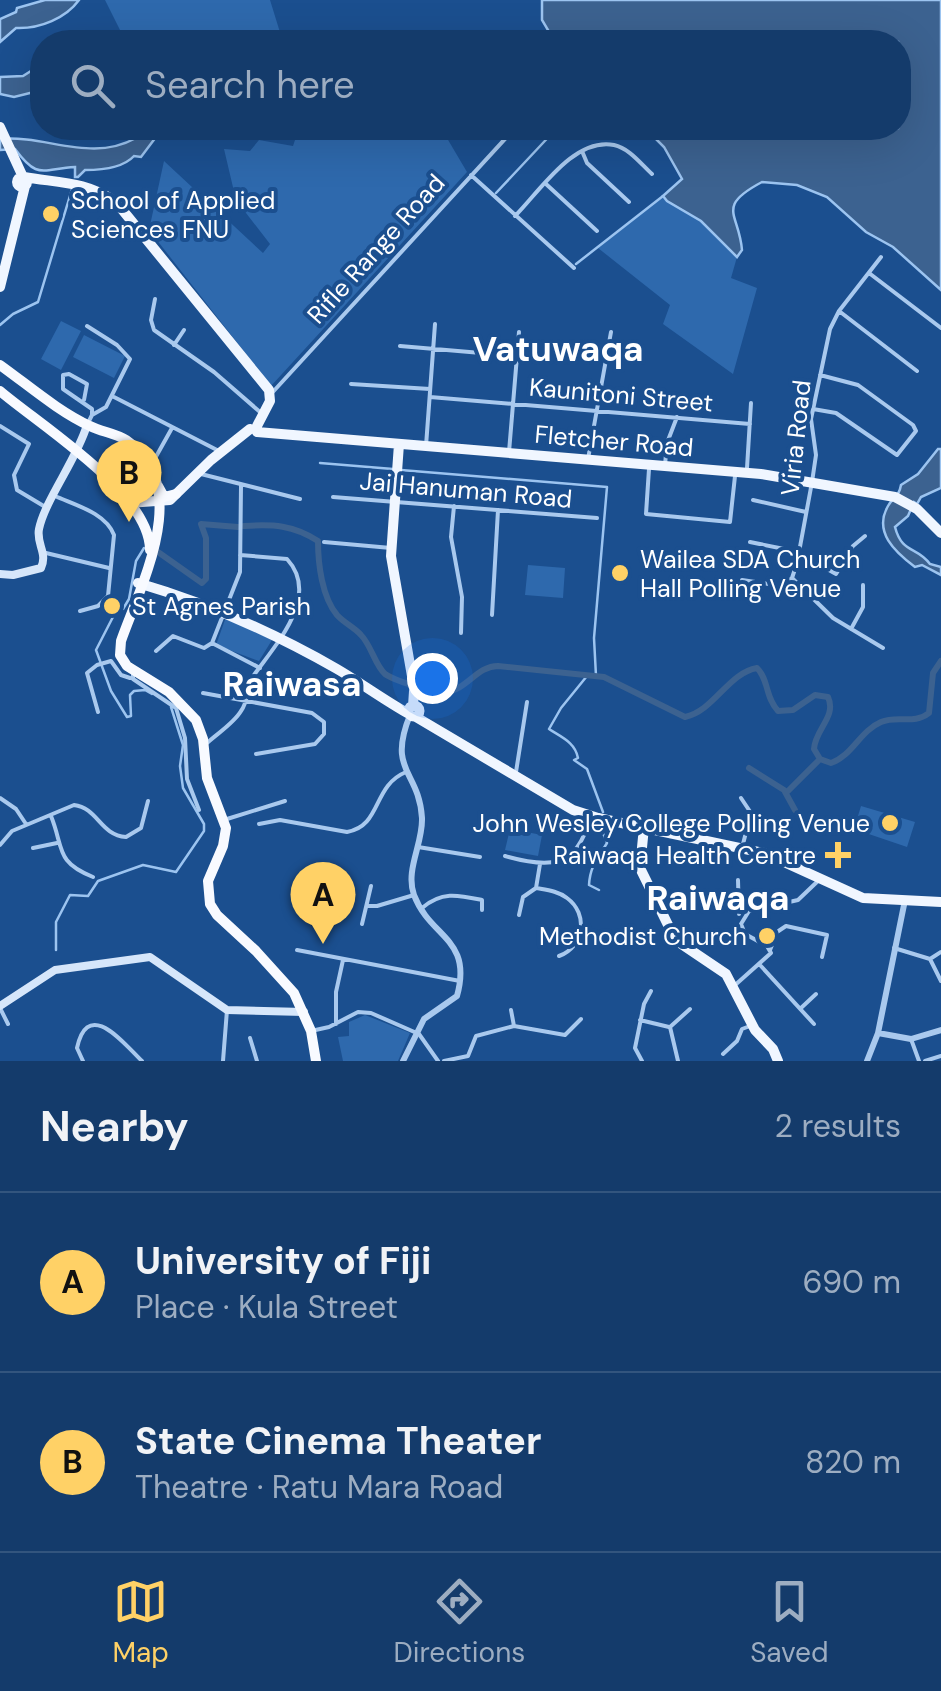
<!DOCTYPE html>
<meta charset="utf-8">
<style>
:root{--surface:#143b6b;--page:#1d4271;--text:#f1f3f6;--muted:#9dadc1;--line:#33557e;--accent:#ffd166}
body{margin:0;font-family:"DM Sans",sans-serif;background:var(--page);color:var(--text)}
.you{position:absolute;left:432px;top:678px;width:35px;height:35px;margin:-25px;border:8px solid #fff;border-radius:50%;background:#1a73e8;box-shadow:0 0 0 15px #1a73e833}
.badge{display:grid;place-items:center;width:65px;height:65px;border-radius:50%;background:var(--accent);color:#111;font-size:32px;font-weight:700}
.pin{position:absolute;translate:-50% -82px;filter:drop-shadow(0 2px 5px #0008)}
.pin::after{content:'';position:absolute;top:52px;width:35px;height:30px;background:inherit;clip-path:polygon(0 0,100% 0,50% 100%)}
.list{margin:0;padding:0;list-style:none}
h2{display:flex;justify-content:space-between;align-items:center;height:130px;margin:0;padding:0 40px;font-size:42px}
h2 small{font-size:32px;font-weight:400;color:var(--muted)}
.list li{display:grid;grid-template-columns:65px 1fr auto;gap:30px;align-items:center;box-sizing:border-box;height:180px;padding:0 40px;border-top:2px solid var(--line)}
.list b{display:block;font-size:38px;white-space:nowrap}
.list p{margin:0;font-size:32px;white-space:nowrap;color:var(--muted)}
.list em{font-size:32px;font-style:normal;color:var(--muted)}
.icon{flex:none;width:55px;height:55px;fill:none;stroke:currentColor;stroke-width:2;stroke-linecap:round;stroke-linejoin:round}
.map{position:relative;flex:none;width:941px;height:1061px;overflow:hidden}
.search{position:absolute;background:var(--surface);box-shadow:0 10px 40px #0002;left:30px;right:30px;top:30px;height:110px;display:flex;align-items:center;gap:25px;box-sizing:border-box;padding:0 35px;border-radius:40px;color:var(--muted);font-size:38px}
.sheet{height:490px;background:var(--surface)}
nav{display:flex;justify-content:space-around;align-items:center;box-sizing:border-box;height:140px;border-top:2px solid var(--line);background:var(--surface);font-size:28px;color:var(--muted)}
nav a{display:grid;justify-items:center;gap:5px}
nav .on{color:var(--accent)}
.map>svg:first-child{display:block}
.green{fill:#2e69ad}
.water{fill:#3c6290;stroke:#9cc4f0;stroke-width:2.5}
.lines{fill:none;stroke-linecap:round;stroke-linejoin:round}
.stream{stroke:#9cc4f0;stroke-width:2.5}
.river{stroke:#3c6290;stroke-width:6}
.minor{stroke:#a9c9ee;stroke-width:4}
.tertiary{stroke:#a9c9ee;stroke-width:6}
.secondary{stroke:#d6e6fa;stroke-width:8}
.primary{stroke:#f0f6ff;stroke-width:10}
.trunk{stroke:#f8faff;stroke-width:10}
.poi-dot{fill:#ffd166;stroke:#1b4f8f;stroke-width:4}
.labels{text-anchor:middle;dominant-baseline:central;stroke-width:8;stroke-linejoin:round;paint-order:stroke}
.poi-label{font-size:25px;fill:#fff;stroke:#1b4f8f;text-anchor:start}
.street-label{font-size:25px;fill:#fff;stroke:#1b4f8f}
.district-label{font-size:35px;font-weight:bold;fill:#fff;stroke:#1b4f8f}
</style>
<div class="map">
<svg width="941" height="1061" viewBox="0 0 941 1061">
<rect width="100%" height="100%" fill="#1b4f8f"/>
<path class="green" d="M105,0H270L283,42H126Z
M299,128H441L467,172L271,386L149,230L164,161L263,253L270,244L236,200L224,149L250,151L259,140L293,146Z
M663,196L701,221L737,257L731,278L757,288L733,374L663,324L670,305L598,248Z
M61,321L81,331L61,370L41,359Z
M84,335L125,356L114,378L73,357Z
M528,565L565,568L563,598L525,595Z
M226,617L272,640L259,661L216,645Z
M861,806L915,822L907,847L854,829Z
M510,829L542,835L538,856L505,850Z
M365,1015L410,1033L398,1061H343L338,1037L349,1036V1022Z"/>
<path class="water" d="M45,0H79C66,18 40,29 16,28L0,42V19L16,12L17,8Z
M542,0H941V290L893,247L866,232L827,197L797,185L762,182C715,207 739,213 742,250L737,257L701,221L667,201L663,196L682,179L664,147L645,128H898V42H555L542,20Z
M42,64L40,81L42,90L14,97L0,94V77L23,76Z
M141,128H157L159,133L141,157L134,156C123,168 101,170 85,170L78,177H75V167C41,169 38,180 15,149L0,150V139C47,135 91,163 136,138Z
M938,449H941V488L921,497L917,504L914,502L908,516L895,527C902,554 917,546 930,564L941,567V575L922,565L915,567C895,552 873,532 888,506C893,497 899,497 901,485L918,474Z"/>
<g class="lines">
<path class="stream" d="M496,193L557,128
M576,264L663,196
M0,325L13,314L38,302L72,189
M320,463L393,469
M401,470L607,487L594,638L596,676
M144,548L136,561L129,599L123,609L115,613L96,650L111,691L127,717L131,716L130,695L134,691L145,690L152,694
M587,676L561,708L549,729C561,737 575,742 578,758L574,760L587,769L603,812
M599,890L589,885C590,866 598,858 607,843L600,825
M56,950V922L70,895L88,896L98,881L143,865L176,872L204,831V824L183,788L180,766L183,745L171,707"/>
<path class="river" d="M244,526C273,524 293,525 318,541C318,564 322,597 337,615C344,623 354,627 361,635C371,645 375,665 385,674C393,680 434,693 444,692C467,691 476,666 498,666L604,677L685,717C714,711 728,673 757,668C769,680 765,697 778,711L793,710L815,695L828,697C837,717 815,729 814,749L820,759L831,763C852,756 860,731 881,722C898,715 914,725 929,713L933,673L941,661
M158,552L202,583L206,579V538L201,524L238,527
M749,768L784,790L795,810
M786,793L820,759"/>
<path class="minor" d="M582,151L587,163L629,202
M471,175L574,268
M546,184L597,231
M515,216C540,191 574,137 614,145C629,148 641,164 652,174
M869,273L941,328
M155,299L151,320L154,330L214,372L260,412
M839,311L917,371
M87,326L117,345L130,359L106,407L92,415L88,423
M174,345L184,330
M400,346L517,356
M351,384L430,389
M271,394L515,128
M114,397L217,450
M430,397L750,424
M84,400L87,384L69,374L63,375V389L92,409V415
M813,409L836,413L897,455L916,431L913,425L858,385L820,375
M0,426L29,444L14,475L17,490L47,508
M426,446L435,324
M509,452L519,332
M588,459L611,332
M153,462L172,428
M665,465L667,443L677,417
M747,468L751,403
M649,469L646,514L730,522L735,476
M201,474L300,499
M55,496C75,505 106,513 114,535L108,596L98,606L80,611
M333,497L597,518
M753,500L806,512
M454,506L451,537L462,597L461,633
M324,542L391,548
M750,542L799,552
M46,553L109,568
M797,563L827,569L836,574L853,546L865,536
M792,578L797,563L812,482L816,455L811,419L830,329L839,311L881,257
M792,578L833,618L883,648
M742,580L782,586L792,578
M492,615L498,510
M851,629L863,607V585
M212,643L240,572L241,486
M212,643L260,668
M156,651L173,636L204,648L212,643
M133,674V679L176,708L185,738L187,779L199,810
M203,693L312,713L324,722V734L315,744L256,754
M98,712L87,673L97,665L111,661L121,675L130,678
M207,743C218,733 234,723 241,711C249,700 247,686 254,675C276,644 321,596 287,559L240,555
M516,772L527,702
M0,798L16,809L26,824
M741,798L751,813L743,844
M51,816C64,848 55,862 93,877
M227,819L285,801
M259,824L280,820L347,832C382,826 372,786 406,772
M0,845L12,831L74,805C98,808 100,835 126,837L141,828L148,801
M418,847L480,857
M33,848L57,843
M505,856C547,868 577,869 589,820
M711,862L723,847
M738,880L739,914
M536,888C547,890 558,891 567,898C589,914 584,947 559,956
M367,906H377L414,895
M422,908C442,891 458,895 482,900V910
M519,915L523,897L536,888L540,864
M362,924L371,886
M894,948L930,959L941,981
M297,950L460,981
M770,950L777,932L786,926L827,935L822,957
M930,959L941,952
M760,965L814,1024
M734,986L771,953L767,946L745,934L741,924L749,911L798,900L819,880
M0,1008L8,1024
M801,1008L816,994
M511,1010L514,1026
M640,1020L669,1027
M336,1024V992L343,960
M670,1027L678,1061
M670,1027L690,1009
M311,1031L329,1027L358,1012L371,1013L419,1034L438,1061
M250,1038L257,1061
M911,1039L919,1061
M723,1054L737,1041L742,1029L750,1026
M83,1061L77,1048C88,997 124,1044 142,1061
M223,1061L227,1010
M444,1061L468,1056L476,1036L514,1026L565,1035L581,1019
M642,1061L635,1048L644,1004L651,991
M925,1061L941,1056"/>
<path class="tertiary" d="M878,1033L911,1039L941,1030
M403,1061L424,1019L457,996C473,938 430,938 414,895C405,870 423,844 422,818C419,770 387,772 410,715
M867,1061L878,1033L905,900"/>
<path class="secondary" d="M0,574L13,575L41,568C48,553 36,544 39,529C45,500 77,459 87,425
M0,1006L55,970L150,957L227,1010L304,1012"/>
<path class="primary" d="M0,127L23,177
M17 182a5 5 0 1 1 10 0a5 5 0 1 1-10 0Z
M24,177C58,183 86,181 116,202L269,390L270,401L257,426
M0,287L25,186
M257,432L761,474L895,497L917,509L941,533
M399,444L391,556L413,682
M128,503L170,500L211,460L250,429
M138,583C207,603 274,633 337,669C361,683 384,700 409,714
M408.5 711a5.5 5.5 0 1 1 11 0a5.5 5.5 0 1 1-11 0Z
M413,706L414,691
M416,717L573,810L598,818L764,853L863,898L941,902
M644,827L640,868L671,931L680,943L726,974L755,1030L773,1049L778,1061"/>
<path class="trunk" d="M0,365C28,385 59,412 90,426C102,432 115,433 126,440C194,486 141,584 121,641L120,655L127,666L169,692L196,720L203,739L207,778L226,828L223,846L208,881L210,904L217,915L256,951L294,993L311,1031L316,1061
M0,391C41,426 150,493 150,550
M158,486L164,497L176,494"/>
</g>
<g class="poi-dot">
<circle cx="51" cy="214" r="10"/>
<circle cx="620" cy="573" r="10"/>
<circle cx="112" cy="606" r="10"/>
<circle cx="890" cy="823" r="10"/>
<path d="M833 840h10v10h10v10h-10v10h-10v-10h-10v-10h10z"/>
<circle cx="767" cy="936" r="10"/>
</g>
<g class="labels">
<g class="poi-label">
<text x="71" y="200">School of Applied<tspan x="71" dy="29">Sciences FNU</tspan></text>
<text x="640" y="559">Wailea SDA Church<tspan x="640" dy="29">Hall Polling Venue</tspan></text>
<text x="132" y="606">St Agnes Parish</text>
<text x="870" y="823" text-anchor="end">John Wesley College Polling Venue</text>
<text x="816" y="855" text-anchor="end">Raiwaqa Health Centre</text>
<text x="747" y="936" text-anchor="end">Methodist Church</text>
</g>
<g class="street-label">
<text transform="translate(376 249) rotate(-48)">Rifle Range Road</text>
<text transform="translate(621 395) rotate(5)">Kaunitoni Street</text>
<text transform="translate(796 438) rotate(-84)">Viria Road</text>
<text transform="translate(614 441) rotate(5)">Fletcher Road</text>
<text transform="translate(466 490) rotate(5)">Jai Hanuman Road</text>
</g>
<g class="district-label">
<text x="558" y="349">Vatuwaqa</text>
<text x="292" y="684">Raiwasa</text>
<text x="718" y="898">Raiwaqa</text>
</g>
</g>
</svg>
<div class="you"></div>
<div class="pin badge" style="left:323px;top:944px">A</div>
<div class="pin badge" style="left:129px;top:522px">B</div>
<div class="search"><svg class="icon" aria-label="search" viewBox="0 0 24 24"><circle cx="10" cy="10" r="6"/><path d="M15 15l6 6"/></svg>Search here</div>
</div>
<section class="sheet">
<h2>Nearby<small>2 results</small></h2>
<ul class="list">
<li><span class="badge">A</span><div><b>University of Fiji</b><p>Place · Kula Street</p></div><em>690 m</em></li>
<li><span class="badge">B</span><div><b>State Cinema Theater</b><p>Theatre · Ratu Mara Road</p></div><em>820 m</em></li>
</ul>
</section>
<nav>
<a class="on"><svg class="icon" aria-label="map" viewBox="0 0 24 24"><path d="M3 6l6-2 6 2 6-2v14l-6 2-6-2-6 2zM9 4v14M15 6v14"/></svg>Map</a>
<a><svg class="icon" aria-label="directions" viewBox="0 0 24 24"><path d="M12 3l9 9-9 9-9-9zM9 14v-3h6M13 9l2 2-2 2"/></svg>Directions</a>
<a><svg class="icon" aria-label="saved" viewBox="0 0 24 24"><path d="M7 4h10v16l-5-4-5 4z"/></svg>Saved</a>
</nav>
